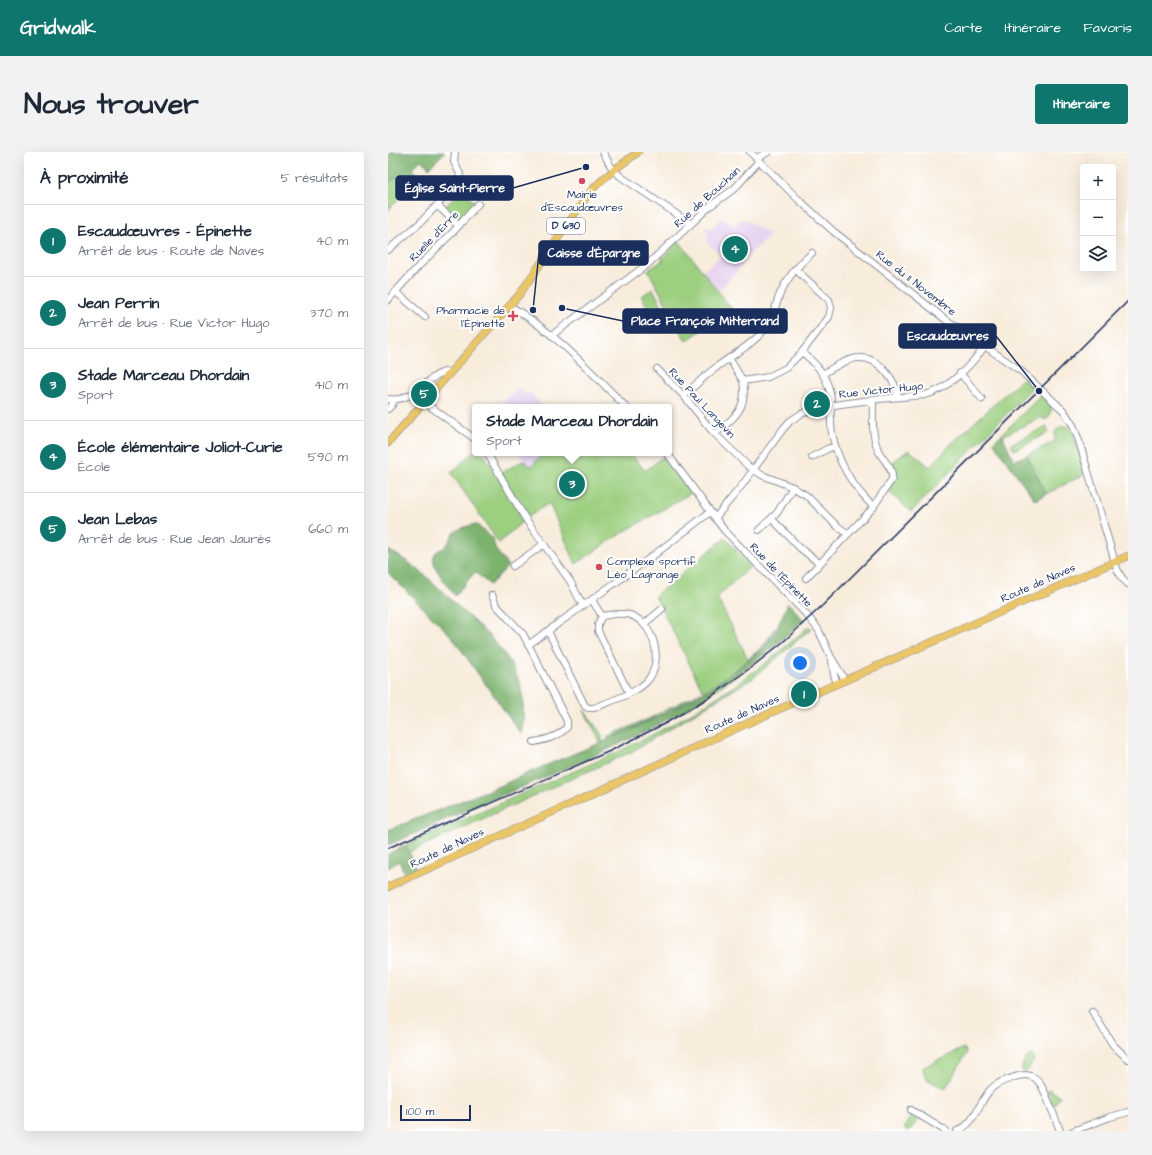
<!DOCTYPE html>
<html lang="fr">
<meta charset="utf-8">
<style>
:root{--surface:#fff;--page:#f2f2f3;--text:#1f2937;--muted:#747a83;--line:#e0e1e3;--accent:#0f766e}
body{margin:0;font-family:"Architects Daughter",sans-serif;background:var(--page);color:var(--text)}
.controls{position:absolute;right:12px;top:12px;display:grid;overflow:hidden;border-radius:4px;box-shadow:0 4px 16px #0002}
.controls button{width:36px;height:36px;display:grid;place-items:center;padding:0;border:0;border-bottom:1px solid var(--line);background:var(--surface);color:var(--text);font:20px sans-serif}
.scale{position:absolute;left:12px;bottom:10px;width:71px;box-sizing:border-box;padding-left:4px;border:2px solid #1b2f5e;border-top:0;font-size:11px;line-height:14px;white-space:nowrap;color:#1b2f5e;-webkit-text-stroke:3px #fff;paint-order:stroke}
.you{position:absolute;left:412px;top:511px;width:14px;height:14px;margin:-10px;border:3px solid #fff;border-radius:50%;background:#1a73e8;box-shadow:0 0 0 6px #1a73e833}
.badge{display:grid;place-items:center;width:26px;height:26px;border-radius:50%;background:var(--accent);color:#fff;font-size:13px;font-weight:700}
.pin{position:absolute;translate:-50% -50%;border:2px solid #fff;box-shadow:0 1px 4px #0006}
.popup{position:absolute;left:84px;top:252px;width:200px;height:52px;box-sizing:border-box;display:grid;place-content:center;border-radius:4px;background:var(--surface);filter:drop-shadow(0 1px 3px #0005);font-size:13px;white-space:nowrap;color:var(--muted)}
.popup b{font-size:15px;color:var(--text)}
.popup::after{content:'';position:absolute;left:50%;top:100%;margin-left:-8px;border:8px solid transparent;border-top-color:var(--surface)}
.list{margin:0;padding:0;list-style:none}
h2{display:flex;justify-content:space-between;align-items:center;height:52px;margin:0;padding:0 16px;font-size:17px}
h2 small{font-size:13px;font-weight:400;color:var(--muted)}
.list li{display:grid;grid-template-columns:26px 1fr auto;gap:12px;align-items:center;box-sizing:border-box;height:72px;padding:0 16px;border-top:1px solid var(--line)}
.list b{display:block;font-size:15px;white-space:nowrap}
.list p{margin:0;font-size:13px;white-space:nowrap;color:var(--muted)}
.list em{font-size:13px;font-style:normal;color:var(--muted)}
.icon{flex:none;width:22px;height:22px;fill:none;stroke:currentColor;stroke-width:2;stroke-linecap:round;stroke-linejoin:round}
.map{position:relative;flex:none;width:740px;height:979px;overflow:hidden;border-radius:4px}
header{display:flex;align-items:center;gap:24px;box-sizing:border-box;height:56px;padding:0 20px;background:var(--accent);color:#fff}
header strong{font-size:19px}
nav{display:flex;gap:22px;margin-inline-start:auto;font-size:14px}
.intro{display:flex;align-items:center;justify-content:space-between;box-sizing:border-box;height:96px;padding:0 24px}
h1{margin:0;font-size:28px}
.button{padding:10px 18px;border-radius:4px;background:var(--accent);color:#fff;font-size:14px;font-weight:700}
main{display:flex;gap:24px;padding:0 24px}
aside{flex:1;background:var(--surface);border-radius:4px;box-shadow:0 4px 16px #0002}
.map>svg:first-child{display:block}
.built{fill:#e6d2f0}
.green{fill:#9ccf80;stroke:#5c7f6f}
.forest{fill:#7db26e;stroke:#4c7066}
.lines{fill:none;stroke-linecap:round;stroke-linejoin:round}
.minor-casing{stroke:#8a8e9c;stroke-width:8}
.major-casing{stroke:#8a8e9c;stroke-width:8}
.minor{stroke:#fff;stroke-width:6}
.major{stroke:#eac669;stroke-width:7}
.rail{stroke:#1b2f5e;stroke-width:1.5}
.poi-dot{fill:#d1495b;stroke:#fff;stroke-width:1.5}
.labels{text-anchor:middle;dominant-baseline:central;stroke-width:4;stroke-linejoin:round;paint-order:stroke}
.shield{fill:#fff;stroke:#5f6d8e;stroke-width:1}
.shield-label{font-size:10px;font-weight:bold;fill:#1b2f5e}
.poi-label{font-size:11px;fill:#1b2f5e;stroke:#fff}
.street-label{font-size:11px;fill:#1b2f5e;stroke:#fff}
.leader{fill:none;stroke:#1b2f5e;stroke-width:1.5}
.callout-dot{fill:#1b2f5e;stroke:#fff;stroke-width:1.5}
.callout{fill:#1b2f5e;stroke:#1b2f5e;stroke-width:1.5}
.callout-label{font-size:12px;text-anchor:middle;font-weight:bold;fill:#fff}
</style>
<header>
<strong>Gridwalk</strong>
<nav><a>Carte</a><a>Itinéraire</a><a>Favoris</a></nav>
</header>
<div class="intro"><h1>Nous trouver</h1><a class="button">Itinéraire</a></div>
<main>
<aside>
<h2>À proximité<small>5 résultats</small></h2>
<ul class="list">
<li><span class="badge">1</span><div><b>Escaudœuvres – Épinette</b><p>Arrêt de bus · Route de Naves</p></div><em>40 m</em></li>
<li><span class="badge">2</span><div><b>Jean Perrin</b><p>Arrêt de bus · Rue Victor Hugo</p></div><em>370 m</em></li>
<li><span class="badge">3</span><div><b>Stade Marceau Dhordain</b><p>Sport</p></div><em>410 m</em></li>
<li><span class="badge">4</span><div><b>École élémentaire Joliot-Curie</b><p>École</p></div><em>590 m</em></li>
<li><span class="badge">5</span><div><b>Jean Lebas</b><p>Arrêt de bus · Rue Jean Jaurès</p></div><em>660 m</em></li>
</ul>
</aside>
<div class="map">
<svg width="740" height="979" viewBox="0 0 740 979">
<rect width="100%" height="100%" fill="#fff"/>
<filter id="ink" filterUnits="userSpaceOnUse"><feTurbulence type="fractalNoise" baseFrequency=".025" numOctaves="2"/><feDisplacementMap in="SourceGraphic" scale="8" xChannelSelector="R" yChannelSelector="G"/><feConvolveMatrix kernelMatrix="1 2 1 2 8 2 1 2 1" color-interpolation-filters="sRGB"/></filter>
<filter id="wash" filterUnits="userSpaceOnUse"><feTurbulence type="fractalNoise" baseFrequency=".012" numOctaves="4" result="noise"/><feDisplacementMap in="SourceGraphic" scale="16" xChannelSelector="R" yChannelSelector="G"/><feGaussianBlur stdDeviation="0.9" result="paint"/><feColorMatrix in="noise" values="0 0 0 0 0 0 0 0 0 0 0 0 0 0 0 0 0 1.4 0 .05"/><feComposite in="paint" operator="in"/></filter>
<g filter="url(#wash)">
<rect width="100%" height="100%" fill="#f8ecdb"/>
<path class="built" d="M355,66L382,83L353,111L355,113L331,138L315,119L333,104L319,90L320,80H317V75L323,76L333,67L346,74Z
M131,235L139,243L142,240L155,255H121L115,249Z
M130,301H156L142,315Z"/>
<path class="green" d="M15,21L26,31L0,58V31Z
M73,38L87,51L72,69H69L65,66V64L56,56Z
M291,89L344,157L298,189L260,118L274,109V106Z
M265,137L277,159L266,166L253,144Z
M635,226L645,235L523,360L500,339L508,324L506,318L502,312L521,298L542,315L563,292Z
M654,242L663,249C663,258 665,264 656,268L654,265L615,284L613,283Z
M659,274L660,281L626,298L623,292Z
M675,274L681,275L684,278L697,322L658,342L639,303L667,289C665,281 668,276 675,274Z
M87,298V301H95L109,323L136,308L142,315L156,301H242L257,319L276,304L303,341L229,384L188,412L161,351L136,368L111,391L63,321Z
M337,386L363,414L329,445L360,507L375,494L387,476C382,492 367,502 355,512C315,544 269,565 222,586L218,585L260,567L315,539L267,444Z
M421,474L423,478L418,481L365,526L243,600L21,700L18,693L232,599C301,566 365,526 421,474Z
M196,558L214,583V589L212,590Z
M576,896L579,901L557,937L539,927L534,916Z
M642,903L645,904L646,908L639,919L636,920L634,918C633,914 638,905 642,903Z
M661,937L672,944L666,953L664,952L659,939Z
M523,963H525L530,967L523,977L520,979L517,977V974Z"/>
<path class="forest" d="M0,0H57L41,16L33,8L24,17L32,25L26,31L15,21L0,31Z
M613,283L615,284L626,309L639,303L658,342L647,348L605,290Z
M88,372L104,386L108,398L120,414L102,433L87,420L67,444C61,435 42,414 46,404C47,398 54,398 58,394C60,392 62,387 64,384C69,376 80,374 88,372Z
M0,398C28,412 51,436 73,457C93,476 116,495 127,520C137,540 137,561 133,582L64,485L0,421Z
M400,451L416,468C384,497 353,522 315,546C249,588 175,618 102,648C68,662 34,679 0,693V678L116,632L144,619L222,587L279,561L316,541L345,521L377,495L387,481Z
M18,693L29,717L17,722L11,709L0,716V702Z"/>
</g>
<g filter="url(#ink)">
<g class="lines">
<defs>
<path id="minor" d="M215,0L222,13L232,24L303,72
M362,0L410,47L445,79L557,167L633,219L676,259L685,273L691,289L729,417L734,426L740,432
M369,6L380,0
M49,53L71,74
M0,98L32,71L70,31L72,22L66,10L67,0
M8,140L37,165
M0,148L29,116L65,80L90,52
M122,154C167,180 202,219 238,255
M164,183L260,112L321,55L347,36L371,9
M414,200C430,213 441,226 443,248C443,259 442,270 444,281C449,309 465,336 486,355
M341,206L355,229
M269,217L296,244L324,279L360,314L374,323L402,334L418,343L448,373L460,382
M572,221L594,247
M435,222C457,208 478,195 498,220C505,228 509,236 510,245
M296,244C307,233 318,223 330,214C346,202 364,193 376,178C385,168 387,154 392,142C399,125 410,113 424,101
M0,247C28,252 43,217 62,220
M36,250L87,287
M0,257L4,253L6,248
M327,282C346,266 360,257 355,229L380,225L398,216L414,200L441,165L443,156L441,148L407,117
M99,301L137,366L182,429L195,454
M279,301L336,378L417,461L430,477L443,505L457,528
M424,305L439,297L447,294
M327,366L352,336L395,277L402,269L413,262L429,256L453,252L490,247L537,243C560,238 584,212 597,194
M384,367L412,396L431,411
M371,378L389,361L405,335
M125,414L156,392
M418,426L483,358L504,327C506,317 495,308 491,300C483,283 485,266 485,247
M104,443L108,453L135,482L179,569V575C172,584 157,588 146,590
M204,448L214,464
M214,464L210,472V479L241,541
M256,472L274,457
M160,479L197,554L200,556H206C222,549 250,541 260,528C276,508 266,471 242,463C233,460 223,463 214,464
M140,493L262,406L322,360
M444,508L446,523L449,531
M704,859L725,893L740,907
M523,958L558,979
M569,979C587,973 591,949 603,937C609,930 619,928 627,925C649,917 655,935 661,951C665,960 669,970 672,979
M685,979L722,965L740,960"/>
<path id="major" d="M0,291L131,143L197,47C211,27 231,15 250,0
M0,735L380,562L740,404"/>
</defs>
<use href="#minor" class="minor-casing"/>
<use href="#major" class="major-casing"/>
<use href="#minor" class="minor"/>
<use href="#major" class="major"/>
<path class="rail" d="M0,696L222,599L278,571L325,543L365,514L395,490L435,453L740,149"/>
</g>
</g>
<g class="poi-dot">
<circle cx="194" cy="29" r="4"/>
<path d="M123 158h4v4h4v4h-4v4h-4v-4h-4v-4h4z"/>
<circle cx="211" cy="415" r="4"/>
</g>
<g class="labels">
<rect class="shield" x="159" y="66" width="38" height="16" rx="3"/>
<g class="shield-label">
<text x="178" y="74">D 630</text>
</g>
<g class="poi-label">
<text x="194" y="42">Mairie<tspan x="194" dy="13">d'Escaudœuvres</tspan></text>
<text x="117" y="158" text-anchor="end">Pharmacie de<tspan x="117" dy="13">l'Épinette</tspan></text>
<text x="219" y="409" text-anchor="start">Complexe sportif<tspan x="219" dy="13">Léo Lagrange</tspan></text>
</g>
<g class="street-label">
<text transform="translate(319 45) rotate(-42)">Rue de Bouchain</text>
<text transform="translate(46 84) rotate(-46)">Ruelle d'Erre</text>
<text transform="translate(528 131) rotate(38)">Rue du 11 Novembre</text>
<text transform="translate(493 238) rotate(-6)">Rue Victor Hugo</text>
<text transform="translate(314 251) rotate(47)">Rue Paul Langevin</text>
<text transform="translate(393 423) rotate(46)">Rue de l'Épinette</text>
<text transform="translate(650 431) rotate(-24)">Route de Naves</text>
<text transform="translate(354 562) rotate(-24)">Route de Naves</text>
<text transform="translate(59 696) rotate(-25)">Route de Naves</text>
</g>
</g>
<path class="leader" d="M198 15L125 36M145 158L151 101M174 156L235 169M651 239L608 184"/>
<g class="callout-dot">
<circle cx="198" cy="15" r="4"/>
<circle cx="145" cy="158" r="4"/>
<circle cx="174" cy="156" r="4"/>
<circle cx="651" cy="239" r="4"/>
</g>
<g class="callout">
<rect x="8" y="24" width="117" height="24" rx="4"/>
<rect x="151" y="89" width="109" height="24" rx="4"/>
<rect x="235" y="157" width="164" height="24" rx="4"/>
<rect x="511" y="172" width="97" height="24" rx="4"/>
</g>
<g class="callout-label">
<text x="67" y="40">Église Saint-Pierre</text>
<text x="206" y="105">Caisse d'Épargne</text>
<text x="317" y="173">Place François Mitterrand</text>
<text x="560" y="188">Escaudœuvres</text>
</g>
</svg>
<div class="controls">
<button>+</button>
<button>−</button>
<button><svg class="icon" aria-label="layers" viewBox="0 0 24 24"><path d="M12 4l9 5-9 5-9-5zM3 14l9 5 9-5"/></svg></button>
</div>
<div class="scale">100 m</div>
<div class="you"></div>
<div class="pin badge" style="left:416px;top:542px">1</div>
<div class="pin badge" style="left:429px;top:252px">2</div>
<div class="pin badge" style="left:184px;top:332px">3</div>
<div class="popup"><b>Stade Marceau Dhordain</b>Sport</div>
<div class="pin badge" style="left:347px;top:97px">4</div>
<div class="pin badge" style="left:36px;top:242px">5</div>
</div>
</main>
